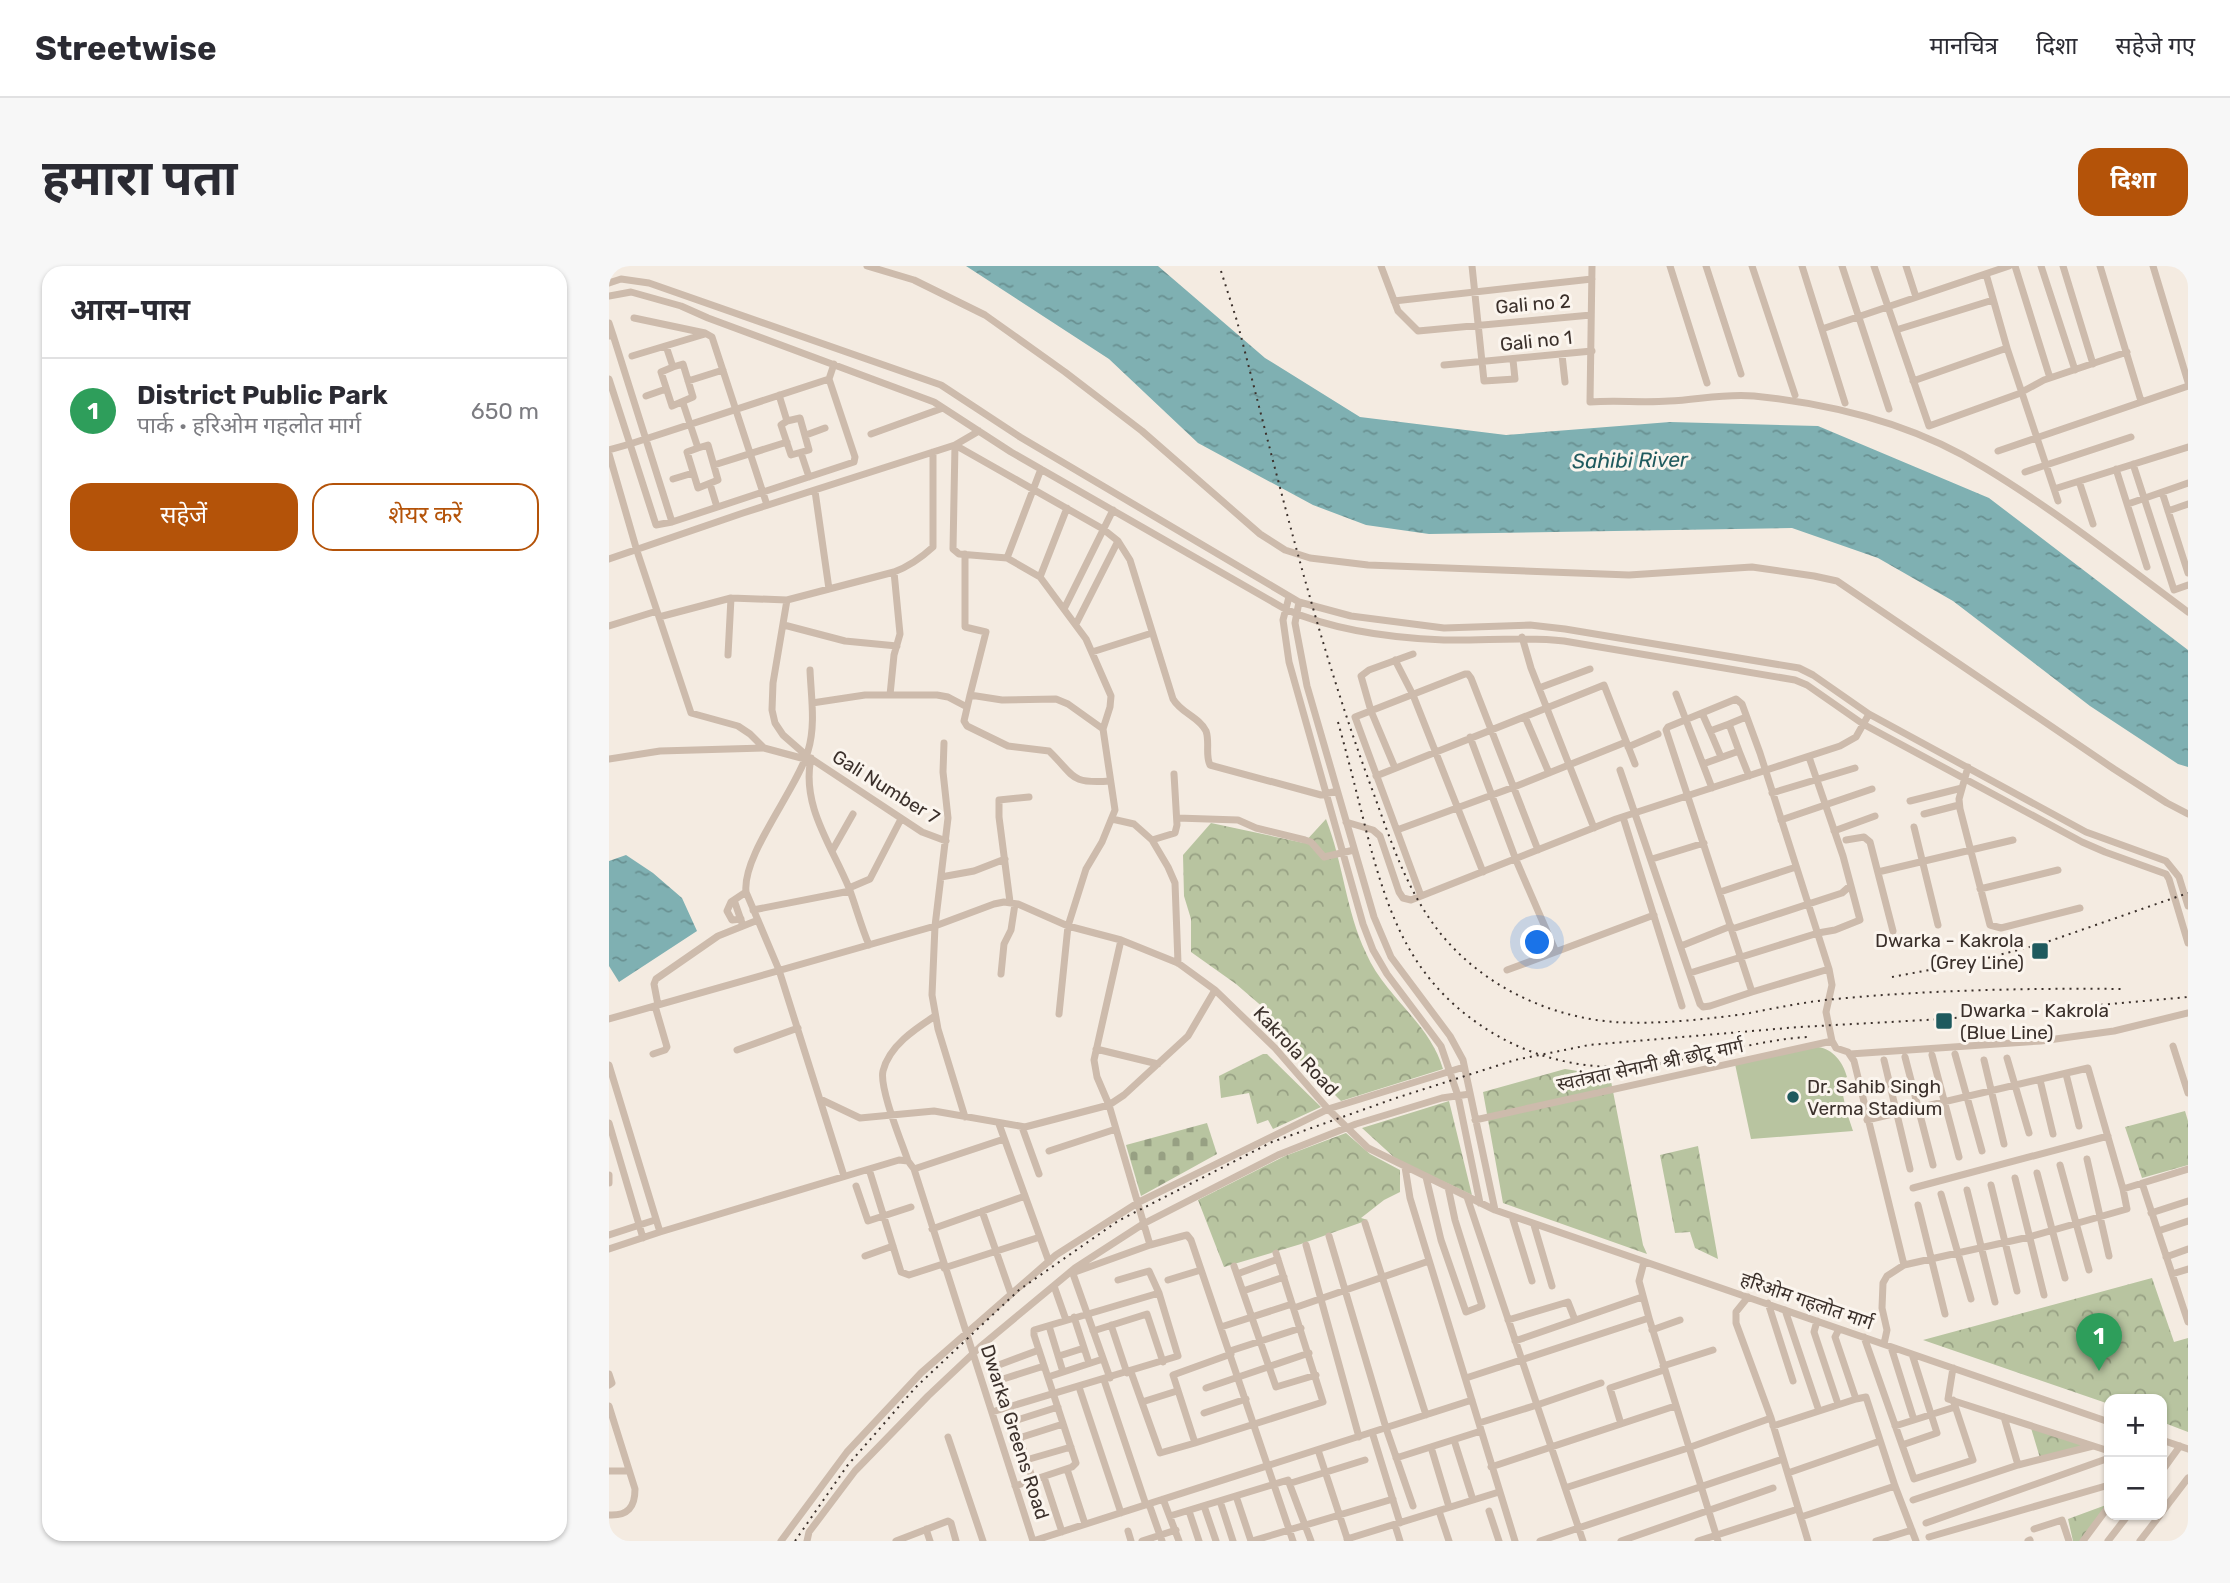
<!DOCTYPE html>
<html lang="hi">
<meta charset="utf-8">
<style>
:root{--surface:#fff;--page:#f7f7f7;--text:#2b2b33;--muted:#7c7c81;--line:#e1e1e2;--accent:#b45309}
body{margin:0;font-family:Rubik,"Noto Sans Devanagari",sans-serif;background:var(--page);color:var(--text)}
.controls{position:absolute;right:21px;bottom:21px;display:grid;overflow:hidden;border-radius:14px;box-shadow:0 2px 5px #0004}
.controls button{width:63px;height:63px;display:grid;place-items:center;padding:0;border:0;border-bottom:2px solid var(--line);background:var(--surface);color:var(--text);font:35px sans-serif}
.you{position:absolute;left:929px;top:677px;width:24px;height:24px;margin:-18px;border:5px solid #fff;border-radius:50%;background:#1a73e8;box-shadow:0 0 0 10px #1a73e833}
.badge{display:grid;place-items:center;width:46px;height:46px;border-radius:50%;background:var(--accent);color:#fff;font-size:23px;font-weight:700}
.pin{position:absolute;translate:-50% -58px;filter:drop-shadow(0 2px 4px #0008)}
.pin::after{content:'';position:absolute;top:37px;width:24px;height:21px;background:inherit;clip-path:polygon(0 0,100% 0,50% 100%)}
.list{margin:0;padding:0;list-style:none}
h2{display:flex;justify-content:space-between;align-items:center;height:91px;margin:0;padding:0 28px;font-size:30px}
h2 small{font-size:23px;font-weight:400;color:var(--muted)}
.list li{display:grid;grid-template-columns:46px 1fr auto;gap:21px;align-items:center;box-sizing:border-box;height:105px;padding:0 28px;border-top:2px solid var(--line)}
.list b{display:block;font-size:26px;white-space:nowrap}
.list p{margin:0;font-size:23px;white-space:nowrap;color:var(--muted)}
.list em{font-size:23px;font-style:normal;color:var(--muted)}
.actions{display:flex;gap:14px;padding:21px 28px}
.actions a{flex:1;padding:16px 0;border:2px solid var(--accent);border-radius:21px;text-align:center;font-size:24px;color:var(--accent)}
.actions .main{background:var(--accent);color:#fff}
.map{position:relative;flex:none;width:1579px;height:1275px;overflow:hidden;border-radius:21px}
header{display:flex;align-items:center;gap:42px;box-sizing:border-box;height:98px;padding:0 35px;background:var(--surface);border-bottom:2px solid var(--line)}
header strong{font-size:33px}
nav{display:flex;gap:38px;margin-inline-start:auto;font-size:24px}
.intro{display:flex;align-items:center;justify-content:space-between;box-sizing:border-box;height:168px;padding:0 42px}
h1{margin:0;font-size:49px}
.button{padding:18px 32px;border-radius:21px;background:var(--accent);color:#fff;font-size:24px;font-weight:700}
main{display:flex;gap:42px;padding:0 42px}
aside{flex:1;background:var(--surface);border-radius:21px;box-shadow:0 2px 5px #0004}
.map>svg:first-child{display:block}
.green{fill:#b8c4a0}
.forest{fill:url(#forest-crowns)}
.cemetery{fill:url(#cemetery-stones)}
.water{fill:url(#water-ripples)}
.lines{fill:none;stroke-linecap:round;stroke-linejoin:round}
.minor{stroke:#cdbbac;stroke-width:7}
.rail{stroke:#3b302b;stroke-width:2;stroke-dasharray:2 5;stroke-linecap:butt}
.poi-dot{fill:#1f5a5e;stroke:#fbf5ee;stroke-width:2.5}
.labels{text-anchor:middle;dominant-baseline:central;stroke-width:6;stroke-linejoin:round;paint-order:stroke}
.street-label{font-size:19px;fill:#3b302b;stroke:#fbf5ee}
.poi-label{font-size:19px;fill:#3b302b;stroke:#fbf5ee;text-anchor:start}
.water-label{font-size:21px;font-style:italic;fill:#1f5a5e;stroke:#fbf5ee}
</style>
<header>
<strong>Streetwise</strong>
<nav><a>मानचित्र</a><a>दिशा</a><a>सहेजे गए</a></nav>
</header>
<div class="intro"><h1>हमारा पता</h1><a class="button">दिशा</a></div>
<main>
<aside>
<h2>आस-पास<small></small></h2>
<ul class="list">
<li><span class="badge" style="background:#2e9e5b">1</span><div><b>District Public Park</b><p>पार्क · हरिओम गहलोत मार्ग</p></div><em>650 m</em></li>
</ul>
<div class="actions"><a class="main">सहेजें</a><a>शेयर करें</a></div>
</aside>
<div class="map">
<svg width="1579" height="1275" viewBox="0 0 1579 1275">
<defs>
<pattern id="forest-crowns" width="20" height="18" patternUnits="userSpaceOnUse" patternTransform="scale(1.75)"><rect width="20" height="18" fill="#b8c4a0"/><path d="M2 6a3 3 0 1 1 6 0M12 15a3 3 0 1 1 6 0" fill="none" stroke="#97a083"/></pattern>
<pattern id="cemetery-stones" width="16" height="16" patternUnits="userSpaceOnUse" patternTransform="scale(1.75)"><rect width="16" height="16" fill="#b8c4a0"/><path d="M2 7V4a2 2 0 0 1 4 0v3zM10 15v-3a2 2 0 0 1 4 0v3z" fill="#97a083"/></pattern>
<pattern id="water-ripples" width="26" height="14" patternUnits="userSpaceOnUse" patternTransform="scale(1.75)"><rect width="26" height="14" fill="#7fb0b2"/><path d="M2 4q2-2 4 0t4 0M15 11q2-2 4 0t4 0" fill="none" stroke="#699091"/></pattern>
</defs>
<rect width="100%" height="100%" fill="#f4ebe1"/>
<path class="green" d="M1209,781C1224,783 1234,796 1238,811L1231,814L1237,844L1244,865L1142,873L1126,798Z"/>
<path class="forest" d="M717,553C734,596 737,645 757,687C776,731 821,757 834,803L732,835L647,750L656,743L627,718L582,686V653L575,630L574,589L602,557L695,577Z
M654,788H658L712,841L664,863L659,854L648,858L640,827L612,832L610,810Z
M956,803L1001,810L1034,979L1038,988L894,937L874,826Z
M840,835L863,929L787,893L753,862Z
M1576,845L1579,855V899L1533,912L1516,861Z
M737,867L761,888L791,904V926L775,934L752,952L759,954L692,978L615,1001L589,934L676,890Z
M1089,880L1109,993L1086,982L1081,966L1066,967L1051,889Z
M1543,1012L1565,1076L1579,1072V1166L1553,1156V1133H1500V1138L1314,1074Z
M1422,1162L1478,1180L1431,1192Z
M1497,1239L1471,1275H1464L1459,1253Z"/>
<path class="cemetery" d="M598,857L608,888L532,930L517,879Z"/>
<path class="water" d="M357,0H549L656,92L751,151L897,169L1061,156L1209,160L1380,232L1579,384V501L1569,498L1481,440L1344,335L1269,292L1183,262L820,268L757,259L704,239L589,177L500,93Z
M17,589L44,607L73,632L88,665L10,716L0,700V595Z"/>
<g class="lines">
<path class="minor" d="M258,0L305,14L376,49L456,106L533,165L651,268L676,284L701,292L759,299L1020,309L1143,301L1205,310L1228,315L1505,503L1558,537L1579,548
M772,0L789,45L809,65L982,49
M863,0L875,115L906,113L904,94
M983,0L981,136C1007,134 1034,137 1060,135C1088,134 1116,127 1145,130C1224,138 1307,159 1376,202C1447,245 1513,297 1579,346
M1061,0L1098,117
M1097,0L1132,108
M1143,0L1186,129
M1193,0L1236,137
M1233,0L1280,143
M1265,0L1320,160L1409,128L1435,114L1518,86
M1297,0L1307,31
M1406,0L1441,112
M1432,0L1466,104
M1454,0L1484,98
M1491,0L1532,135
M1544,0L1579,116
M1377,8L1398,82L1449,235
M0,17L12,13L40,17L332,119L411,171L690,336L742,350L835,362L921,359L956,363L1190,402L1204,409L1260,448L1477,566L1557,595L1570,611L1579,640
M0,30L22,26L72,40L99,52L325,136L402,186L676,343C726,365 781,372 835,374C875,375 915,370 955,375L1186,414L1198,419L1254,458L1473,576L1496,586L1557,608L1560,613L1579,677
M785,35L983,13
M25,52L96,67L103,71L158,239
M0,57L4,69L1,70
M1213,63L1400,0
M1287,64L1384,34
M4,69L63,256
M57,80L64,101L74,98L84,131L63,140L52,106L64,101
M953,89L956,116
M23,90L96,68
M835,99L983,85
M0,113L21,178L0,184
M220,113L21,178L47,259L63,256L245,196L246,191L220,113L225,98
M79,115L114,104
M1304,115L1398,82
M170,129L178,155L191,152L200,184L182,189L172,159L178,155
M37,130L57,123
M74,137L89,182L99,179L109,214L89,222L78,186L89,182
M370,165L346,179L344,283L350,288L398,292L431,311L477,373L502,430L501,441L494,463L506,544L493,576L477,603L459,660L450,748
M262,168L334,142
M197,169L216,162
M1389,185L1579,120
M192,187L200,211
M0,188L28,285L82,447L129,460L141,468L155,482L196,493
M1524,198L1565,324L1579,319
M105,199L178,176
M1507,203L1538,301
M1416,206L1522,171
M64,213L84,207
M1470,215L1484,258
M101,218L108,241
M1445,223L1579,181
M206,225L220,323
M1553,226L1579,307
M1519,238L1579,217
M1559,245L1579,238
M356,288V361L377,366L361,429
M398,292L432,203
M0,293L134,247L346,179L494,263L509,275L521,294L564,433C572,447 590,451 597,465C601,476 596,489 601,499L712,529L728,525
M285,306C301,300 312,292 324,281V186
M431,311L458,242
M680,331L674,354L680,396L754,658L764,684L778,708L832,780L849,830L871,937
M178,334L285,306L291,368L285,389L281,429
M690,336L686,357L698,420L765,651L782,691L841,770L854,794L886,944
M455,343L504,244
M50,351L122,332L178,334L164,417L163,444L166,457L174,469L198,490L313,566L337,575
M467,358L509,275
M175,359L236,375L288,380
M0,360L48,345
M913,371L922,402L985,562
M483,386L543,367
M119,389L122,332
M786,394L804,429L874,606
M201,404C202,430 207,459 199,485C188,523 133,589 137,626L170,704L235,910
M930,422L981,403
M1067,428L1103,522
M203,437L256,429H328L339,431L358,441
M1093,447L1101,465
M916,451L940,507
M494,463L459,438L447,433L393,434L361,429L355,455L358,460L399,480L440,485C466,510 460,518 501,515
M861,471L907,594L946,684
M335,477L334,506L339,552L326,660L323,729L329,763L356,851
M1019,481L1049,468
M1130,485L1140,510
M1112,491L1101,465L1120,458
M202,492C192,540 223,580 240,622C247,641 252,660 260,679
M0,493L51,485L155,482
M1094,498L1130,485L1120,458L1137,451
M1359,501L1350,533L1351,543L1381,659L1392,662L1471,642
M786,502L762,445L752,410L760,404L804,388
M1011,504L1091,738L1094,741L1101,740L1143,726
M767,510L995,419L1026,498
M1163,527L1246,502
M1301,535L1353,522
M1315,548L1350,539
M1014,551L1073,740
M568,552L629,554L647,562L696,574L702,576L715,591L745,584
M503,553L525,558L543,574L566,567L568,559L565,508
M1172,554L1263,523
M737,556L764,564L771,570L790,626L794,632L802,634L1007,553L1231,480L1247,471L1260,448
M1305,561L1329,659
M788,564L905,521L1017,476
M1225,565L1266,550
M543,574L559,601L566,617L569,697
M1237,574L1255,571L1261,576L1284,665
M223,585L244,548
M1043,593L1095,577
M1269,606L1404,574
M332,611L365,605L396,593
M240,622L261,613L292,553
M1371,623L1449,604
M1111,626L1187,601
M812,630L746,451L856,408H859L862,412L929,584
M125,634L133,657
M401,636L390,551V534L420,531
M144,644L241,625
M132,653L123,654L118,645L122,636L137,626
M1123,663L1233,627L1241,620
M512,674L485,794L488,811L500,839L541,979L574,970L578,969L582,974L684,1275
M1072,680L1122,660
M1220,703L1143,726L1057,464L1059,461L1127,433L1133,438L1151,487L1220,703L1223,719L1217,746L1223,775L1227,782L1239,786L1245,795L1295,999
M898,704L1045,649
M1081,707L1209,667L1226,664L1251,654L1234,590L1200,491
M392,708L395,678L402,664L406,638
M49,739L45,718L47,713L109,670L149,654
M0,753L326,660L385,638L395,636L409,638L459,660L512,674L569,697L606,724L666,782L719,843L759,882L886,944L1500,1156
M1564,780L1579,827
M487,783L549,798
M128,784L189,762
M44,788L56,784L58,781L46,740
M1241,788L1432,775L1505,765L1579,747
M1346,788L1373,885
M1323,789L1350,891
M1296,791L1324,899
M1398,792L1420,867
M1275,794L1301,903
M1375,794L1395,878
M0,799L51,966L0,983
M1457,808L1470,860
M1431,814L1444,868
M211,833L251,852L325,845L416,861L500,839L515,829L579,770L606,724
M866,854L1223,775
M1258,854L1479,802L1514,923L1518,943L1420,971L1295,999L1278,1010L1274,1017L1273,1042L1278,1064L1275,1078
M0,857L34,972
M390,858L440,996
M413,861L430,908
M440,885L507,863
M1478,893L1500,990
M299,895C293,877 270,822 274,805C280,780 306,763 326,750
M1451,899L1480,1004
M796,901L801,932L906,1275
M260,903L292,1006L300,1009L334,998
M305,903L395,873
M1428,907L1456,1012
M0,909V917
M817,911L832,974L857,1046L873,1040L846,954L839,921
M1406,912L1435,1029
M1533,917L1579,1056
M1382,919L1408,1025
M247,920L259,955L302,941
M1304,922L1499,870
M1514,923L1579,903
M1358,924L1386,1036
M1332,928L1362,1033
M858,931L928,1139L870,1157
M1309,939L1336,1048
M373,945L402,1028
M1542,947L1579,935
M903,950L923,1015
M756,957L817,1149
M925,959L943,1020
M323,963L416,930
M1549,965L1579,955
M51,966L290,894L299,895L305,903L424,1275
M0,969L46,954
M720,970L777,1162L804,1240
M697,979L750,1171
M256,990L284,980
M1557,991L1579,983
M625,1000L667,1121L707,1109
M335,1002L431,971
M463,1005L501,1112
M466,1006L541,979
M628,1008L669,993
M1563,1008L1579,1003
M559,1014L592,1004
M445,1020L457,1054
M634,1025L675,1011
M1139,1031L1127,1046V1057L1162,1152L1199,1275
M1159,1037L1184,1115
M685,1042L820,995
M1176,1044L1210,1145
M465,1051L480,1097
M1040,1052L1109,1275
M899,1054L959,1036L966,1054
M1208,1055L1205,1066L1229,1138
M502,1059L518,1107
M440,1060L454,1106
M612,1061L683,1038
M1230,1063L1226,1071L1247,1133L1257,1131L1286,1220L1307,1275
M1043,1064L1071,1054
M484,1065L538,1048L554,1096
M1255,1071L1305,1213L1364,1194L1344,1134
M906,1075L1033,1031
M1282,1081L1305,1154L1346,1141
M621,1085L692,1062
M622,1088L564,1109L586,1177L714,1136L667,987
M450,1090L475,1082
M1054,1100L1104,1084
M1344,1102L1339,1133L1500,1185
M522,1106L551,1187L586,1177
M0,1108L3,1117L0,1119
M439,1111L494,1093
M857,1112L1040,1052L1030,1015L1035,996
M391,1114L435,1100
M495,1114L537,1239
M470,1121L512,1247
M597,1122L700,1087
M533,1136L568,1125
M0,1140L26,1223C26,1241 19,1250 0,1249
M383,1146L569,1090L550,1027L540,1005L509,1014
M595,1147L637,1133
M1395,1151L1409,1199
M405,1155L449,1141
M1012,1158L1001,1122L1055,1104
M1164,1160L1247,1133
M1286,1160L1305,1154
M763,1166L791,1257
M339,1171L374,1275
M410,1172L454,1158
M845,1174L864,1234
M1553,1174L1579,1183
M1293,1179L1328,1167L1303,1088
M822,1181L840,1241
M709,1184L739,1275
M787,1192L872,1165
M417,1194L462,1181
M882,1201L1066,1140
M458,1203L476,1258
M0,1205H20
M1553,1205L1571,1180
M1179,1207L1271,1175
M435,1211L453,1266
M424,1214L387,1100L430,1084
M682,1217L756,1194
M406,1220L463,1201L467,1197L425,1069V1064L550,1027
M956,1222L1079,1182L1162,1152
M627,1230L642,1275
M554,1233L570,1275
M1304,1234L1409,1199L1484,1180
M611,1235L624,1275
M540,1238L553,1275
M595,1240L607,1275
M580,1245L590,1275
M830,1245L840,1275
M880,1245L890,1275
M1553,1246L1579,1212
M561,1250L679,1214L702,1275
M1192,1251L1286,1220
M1317,1257L1500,1192
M786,1259L791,1275
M317,1263L321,1275
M1425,1263L1453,1254L1460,1275
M519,1265L522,1275
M1320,1271L1500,1219
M738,1273L890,1226
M172,1275L238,1186L312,1107L447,989L530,936L719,843L855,801
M198,1275L200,1266L246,1205L319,1130L371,1081L466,1002L534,958L669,889L747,858L833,832L861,828
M287,1275L339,1255L342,1257L347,1275
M424,1275L863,1134
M533,1275L567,1264
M643,1275L784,1233
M931,1275L1174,1193
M974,1275L928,1139L992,1117
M1012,1275L1164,1222
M1089,1275L1189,1243
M1267,1275L1303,1264
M1419,1275L1421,1274
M1474,1275L1500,1240
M1499,1275L1519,1249
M1531,1275L1551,1249"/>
<path class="rail" d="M612,5L628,55C668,209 705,365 760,515C781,571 797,628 837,674C879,722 942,751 1005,756C1043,759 1104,753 1141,747C1166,742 1191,737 1216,734C1316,724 1416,722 1516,723
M729,456C739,492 748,528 757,564C780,653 804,720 887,769C925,791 970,802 1014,801C1077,799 1136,775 1198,771
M1283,711L1363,696L1432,678L1579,627
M186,1275L238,1200L307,1121L410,1024L509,955L663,876L787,832L906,794L980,779L1190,761L1335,753L1579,731"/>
</g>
<g class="poi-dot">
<rect x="1422" y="676" width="18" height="18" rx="3.5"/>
<rect x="1326" y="746" width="18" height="18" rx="3.5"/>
<circle cx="1184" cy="831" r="7"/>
</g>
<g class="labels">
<g class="street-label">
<text transform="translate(924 38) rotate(-5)">Gali no 2</text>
<text transform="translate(927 75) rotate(-6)">Gali no 1</text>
<text transform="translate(277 521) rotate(32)">Gali Number 7</text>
<text transform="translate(687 785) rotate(47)">Kakrola Road</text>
<text transform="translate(1041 799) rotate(-12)">स्वतंत्रता सेनानी श्री छोटू मार्ग</text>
<text transform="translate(1198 1035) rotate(19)">हरिओम गहलोत मार्ग</text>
<text transform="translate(406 1166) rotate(72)">Dwarka Greens Road</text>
</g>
<g class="poi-label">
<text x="1415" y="674" text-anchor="end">Dwarka - Kakrola<tspan x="1415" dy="22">(Grey Line)</tspan></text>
<text x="1351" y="744">Dwarka - Kakrola<tspan x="1351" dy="22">(Blue Line)</tspan></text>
<text x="1198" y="820">Dr. Sahib Singh<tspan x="1198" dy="22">Verma Stadium</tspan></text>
</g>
<g class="water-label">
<text transform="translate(1021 194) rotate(-1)">Sahibi River</text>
</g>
</g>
</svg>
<div class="controls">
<button>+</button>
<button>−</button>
</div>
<div class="you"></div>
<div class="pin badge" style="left:1490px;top:1105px;background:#2e9e5b">1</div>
</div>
</main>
